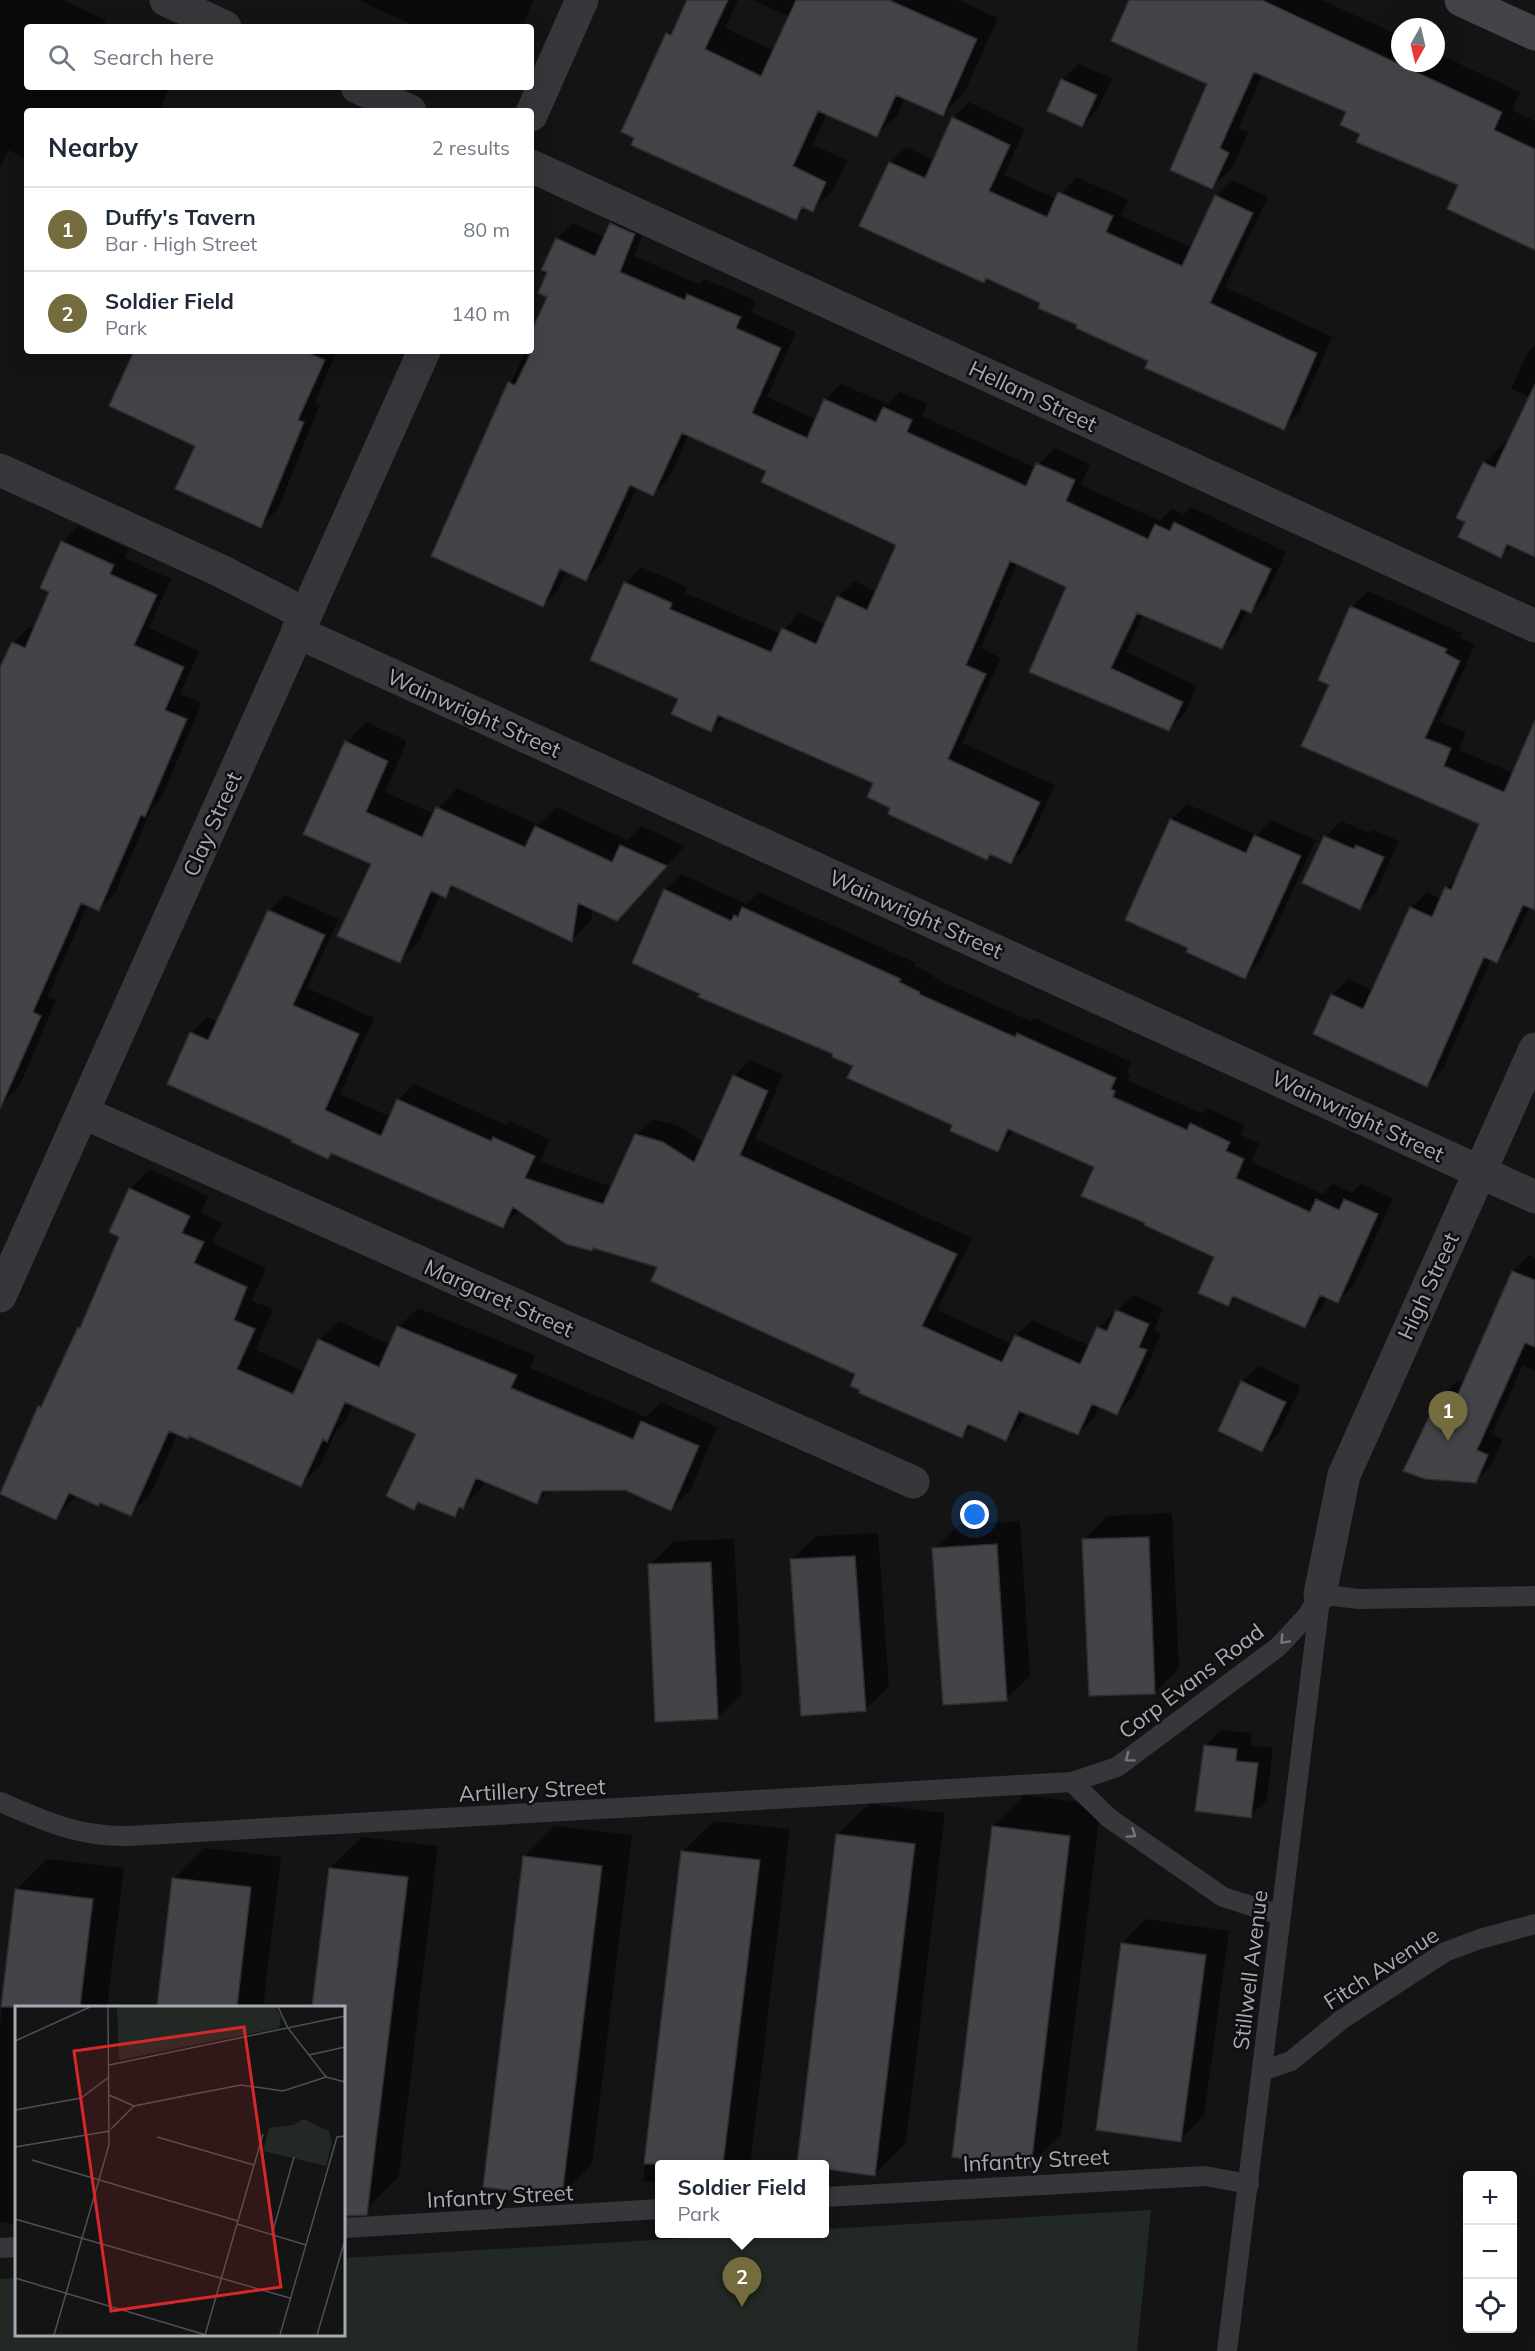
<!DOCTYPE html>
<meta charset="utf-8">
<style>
:root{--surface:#fff;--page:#f6f6f7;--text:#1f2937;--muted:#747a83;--line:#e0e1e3;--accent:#746c3e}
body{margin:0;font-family:Mulish,sans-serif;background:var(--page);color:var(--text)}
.controls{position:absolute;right:18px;bottom:18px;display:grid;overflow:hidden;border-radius:6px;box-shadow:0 6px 24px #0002}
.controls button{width:54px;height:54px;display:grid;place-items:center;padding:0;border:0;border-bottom:2px solid var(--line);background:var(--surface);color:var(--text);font:30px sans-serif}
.compass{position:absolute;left:1391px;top:18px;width:54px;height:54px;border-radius:50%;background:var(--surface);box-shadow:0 6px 24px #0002;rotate:188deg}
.you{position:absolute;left:975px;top:1515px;width:21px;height:21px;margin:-15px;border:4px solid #fff;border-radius:50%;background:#1a73e8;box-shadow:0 0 0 9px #1a73e833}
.badge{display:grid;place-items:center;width:39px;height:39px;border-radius:50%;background:var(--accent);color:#fff;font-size:20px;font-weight:700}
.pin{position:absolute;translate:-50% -50px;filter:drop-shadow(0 2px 3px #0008)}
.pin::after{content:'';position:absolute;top:32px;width:21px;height:18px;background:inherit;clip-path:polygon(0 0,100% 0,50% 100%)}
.popup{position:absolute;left:655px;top:2160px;width:174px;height:78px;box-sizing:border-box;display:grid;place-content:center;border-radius:6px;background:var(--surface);filter:drop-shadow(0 2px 4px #0005);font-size:20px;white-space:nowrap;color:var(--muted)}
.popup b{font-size:22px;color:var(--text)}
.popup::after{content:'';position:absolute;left:50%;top:100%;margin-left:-12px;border:12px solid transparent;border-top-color:var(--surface)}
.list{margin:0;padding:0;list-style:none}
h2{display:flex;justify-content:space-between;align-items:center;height:78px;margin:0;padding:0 24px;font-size:26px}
h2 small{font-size:20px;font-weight:400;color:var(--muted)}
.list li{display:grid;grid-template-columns:39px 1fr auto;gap:18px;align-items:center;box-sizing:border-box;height:84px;padding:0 24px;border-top:2px solid var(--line)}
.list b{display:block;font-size:22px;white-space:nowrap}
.list p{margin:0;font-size:20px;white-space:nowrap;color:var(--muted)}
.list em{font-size:20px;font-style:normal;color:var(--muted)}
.icon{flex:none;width:33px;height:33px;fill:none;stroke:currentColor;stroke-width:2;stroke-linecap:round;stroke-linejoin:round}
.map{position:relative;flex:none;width:1535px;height:2351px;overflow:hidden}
.search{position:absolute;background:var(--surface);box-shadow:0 6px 24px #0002;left:24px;top:24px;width:510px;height:66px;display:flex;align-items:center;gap:15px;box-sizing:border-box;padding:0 21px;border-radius:6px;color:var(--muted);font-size:22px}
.panel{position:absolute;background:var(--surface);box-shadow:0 6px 24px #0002;left:24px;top:108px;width:510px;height:246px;border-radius:6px}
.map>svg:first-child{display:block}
.green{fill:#222924}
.shadow{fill:#0007}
.building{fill:#434448;stroke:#2e2e31;stroke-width:1.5}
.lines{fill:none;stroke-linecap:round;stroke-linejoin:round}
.lane{stroke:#37373b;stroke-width:20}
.street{stroke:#37373b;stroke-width:33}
.secondary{stroke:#434449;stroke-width:33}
.oneway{stroke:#75767e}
.labels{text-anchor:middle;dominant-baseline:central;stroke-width:5;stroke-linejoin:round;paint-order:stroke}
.street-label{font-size:22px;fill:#a7a9b4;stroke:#0f0f10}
.inset-road{fill:none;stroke:#4f5055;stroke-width:1.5}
.view{fill:#d62828;fill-opacity:0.15;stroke:#d62828;stroke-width:3}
.inset-edge{fill:none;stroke:#a7a9b4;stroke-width:3}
</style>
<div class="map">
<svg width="1535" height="2351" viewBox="0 0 1535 2351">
<rect width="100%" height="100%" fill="#141415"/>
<path class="green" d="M1151,2210L1137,2351H0V2279L16,2278V2334H344V2258L757,2234H825V2229Z"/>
<path class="shadow" d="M0,0H63L106,20L103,27H27V87H170L159,111H27V159L8,150L0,168Z
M358,0H534L522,27H417Z
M689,0H738L725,28L775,51L790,17L753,0H958L998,18L964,93L943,114L905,97L898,114L876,135L827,113L813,145L847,160L834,189L812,210L806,207L796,218L622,131L668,34L679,23Z
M1130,0H1322L1400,36V63H1436V53L1520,92L1512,110L1535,121V248L1460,184L1362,133L1348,112L1263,74L1238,129L1248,133L1232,168L1212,187L1209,83Z
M1078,64L1112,78L1098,109L1082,125L1062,80Z
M969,102L1025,129L1004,175L1057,199L1076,177L1128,200L1121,216L1192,248L1217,196L1233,180L1268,197L1225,287L1332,337L1299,412L1283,428L1079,325L1042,303L988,277L984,281L890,163L906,147L934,160L953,118Z
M627,207L650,218L634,256L699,284L705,279L756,301L751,312L796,332L767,397L816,419L825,400L841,384L888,404L900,392L927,403L922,416L1036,468L1054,448L1090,464L1081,485L1160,521L1172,509L1184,514L1191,507L1286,552L1266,596L1250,612L1247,610L1238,631L1222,647L1143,614L1126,652L1197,686L1185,713L1169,729L1031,671L1068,586L1017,563L981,648L1001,658L962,743L1055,785L1027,846L1011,862L992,853L987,859L892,807L875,782L725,716L711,730L680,698L625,583L641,567L687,587L685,593L781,634L799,613L826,625L838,597L854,581L877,592L898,544L768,470L689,434L669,478L653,494L637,487L602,563L586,579L567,570L559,589L543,605L433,556L525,351H531V337L549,296V271L557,239L573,223L604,237L611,223Z
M1535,345V556L1512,545L1500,556L1467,522L1484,463L1513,434L1530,397L1511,389L1528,352Z
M136,351H337L315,402L320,404L278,509L260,526L197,445Z
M78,526L129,549L125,558L171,579L149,628L199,651L180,694L202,703L161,799L152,808L115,893L99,909L88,904L48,996L56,1000L20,1085L4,1101L0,1100V670L13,643L29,627L35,629L51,591L62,542Z
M1368,591L1462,633L1459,637L1475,645L1440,722L1466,732L1459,750L1514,773L1535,734V909L1530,906L1512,945L1496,961L1491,959L1443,1069L1427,1085L1332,995L1348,979L1373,991L1411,908L1427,892L1442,899L1447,888L1458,876L1481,824L1331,684L1352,607Z
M366,722L407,741L385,792L434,814L457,788L538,825L556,807L627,840L641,826L685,846L636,899L593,908L591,920L572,940L456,886L445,896L440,894L419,941L399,961L373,864L347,742Z
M1187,804L1257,835L1271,820L1316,840L1260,961L1244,977L1190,947L1171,820Z
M1341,821L1369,833L1373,830L1399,841L1376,892L1360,908L1304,882L1325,837Z
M681,874L746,904L759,892L916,963L914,966L935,976L934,978L1031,1021L1034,1018L1131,1062L1126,1073L1130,1075L1127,1080L1201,1113L1207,1108L1245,1125L1241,1135L1259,1143L1251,1162L1323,1194L1333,1184L1352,1193L1361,1184L1393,1198L1354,1285L1338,1301L1327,1296L1321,1310L1305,1326L1237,1296L1228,1304L1216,1256L1147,1222L1096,1167L1015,1130L998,1150L835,1053L702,993L665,890Z
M285,895L339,919L307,988L374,1018L340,1094L391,1117L398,1100L414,1084L506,1125L510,1121L550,1140L540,1162L613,1187L636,1135L652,1119L679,1126L705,1143L734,1076L750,1060L783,1074L755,1139L972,1238L937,1310L1012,1344L1016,1336L1032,1320L1090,1346L1098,1328L1134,1295L1163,1308L1154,1331L1161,1334L1133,1397L1117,1413L1099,1406L1094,1418L1078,1434L1026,1412L1021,1423L1005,1439L972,1425L961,1436L857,1374L659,1266L519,1210L503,1226L333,1152L328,1157L294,1139L191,1033L207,1017L218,1022L269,911Z
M150,1169L208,1196L201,1213L222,1223L212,1243L266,1268L252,1301L273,1309L256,1350L305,1372L319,1340L339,1321L391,1345L398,1327L418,1308L535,1355L530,1368L646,1417L661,1402L717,1427L691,1489L671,1509L625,1489L549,1490L536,1502L485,1480L482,1488L454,1515L420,1501L414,1508L418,1433L353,1404L346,1420L336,1431L320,1466L300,1485L190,1435L188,1438L178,1433L150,1495L130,1514L101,1501L77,1495L56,1518L40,1407L45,1402L79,1328L84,1323L121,1236L111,1232L131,1188Z
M1529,1255L1535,1258V1371L1523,1365L1492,1434L1503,1439L1491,1465L1475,1482L1441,1397L1457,1381L1464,1384L1513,1271Z
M1258,1366L1301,1386L1278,1434L1262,1450L1242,1382Z
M1172,1513L1179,1669L1155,1692L1084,1540L1107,1516Z
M1020,1521L1030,1676L1006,1699L934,1549L958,1525Z
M878,1533L889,1686L865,1710L792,1559L816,1536Z
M734,1539L742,1693L718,1717L650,1565L674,1541Z
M1221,1730L1252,1733L1251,1745L1273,1748L1267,1800L1250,1816L1205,1746Z
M1024,1795L1101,1805L1061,2134L1030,2165L993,1826Z
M869,1804L945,1813L906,2143L875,2174L825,2168V2164H798L837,1835Z
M714,1821L790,1829L751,2159L745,2164H660V2183L643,2181L682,1852Z
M555,1826L632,1835L592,2164L561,2196L524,1857Z
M362,1837L438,1846L399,2176L368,2207L344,2204V2008H314L330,1868Z
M205,1848L281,1857L263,2008H158L174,1879Z
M47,1859L124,1868L107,2008H16V2224L0,2222V2025L16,1890Z
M1146,1919L1229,1931L1204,2116L1180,2140L1122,1943Z"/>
<path class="building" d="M687,0H728L705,49L761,76L796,0H889L977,39L943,116L896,95L877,137L818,111L793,166L826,182L813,212L802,207L796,220L631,145L634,138L621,132L666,33L671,35Z
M1129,0H1262L1502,112L1494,130L1535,149V250L1447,209L1458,185L1356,142L1360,134L1340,125L1346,112L1254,72L1220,148L1229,153L1212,189L1170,170L1207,84L1111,41Z
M1061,79L1097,95L1082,127L1047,111Z
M952,117L1010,145L989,191L1047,217L1058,192L1113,216L1106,232L1182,266L1215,195L1253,213L1210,303L1317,353L1284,430L1145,368L1148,361L1076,328L1077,325L1038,308L1040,303L986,278L984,283L859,226L889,162L925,178Z
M610,223L635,234L620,272L685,300L687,294L741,317L736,328L781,348L752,413L807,438L824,399L876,422L883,407L912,420L907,432L1026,486L1036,463L1075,480L1066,501L1148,539L1155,524L1170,531L1174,522L1271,569L1251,613L1241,609L1222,649L1137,613L1111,668L1183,702L1169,731L1029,672L1066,587L1010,561L966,665L986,674L948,759L1040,802L1011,864L990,854L987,860L888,814L890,808L867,797L873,783L718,715L711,732L671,714L678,699L590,660L624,582L672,603L670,609L771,652L782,628L816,644L837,596L867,610L896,545L761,482L766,471L682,433L653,496L630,485L586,581L560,569L543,607L431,556L508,382L515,385L531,352V332L547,297L538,293L547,272L541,270L556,238L595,256Z
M134,351H304L325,360L298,420L304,422L261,528L175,489L195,446L109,406Z
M1535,384V557L1507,544L1501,558L1458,537L1465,522L1456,518L1483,462L1495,468Z
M61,541L114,565L110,574L157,595L134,645L184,667L165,710L187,719L145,817L141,815L99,911L81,903L33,1012L41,1016L0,1109V667L12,642L25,648L49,592L40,588Z
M1350,606L1447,649L1445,653L1460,661L1425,738L1451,748L1444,766L1504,792L1535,720V910L1523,905L1497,963L1484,957L1427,1087L1313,1034L1331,994L1363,1009L1410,907L1432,917L1445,887L1451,890L1479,824L1301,746L1329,685L1318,680Z
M345,741L388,761L366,812L422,837L436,807L525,847L535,826L612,862L620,845L667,866L617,921L578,903L572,942L451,885L446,898L431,891L400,963L337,936L371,864L303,834Z
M1170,819L1246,853L1254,835L1301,856L1245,979L1186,952L1188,948L1125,920Z
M1324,836L1354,849L1356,845L1384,857L1360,910L1302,883Z
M664,889L731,921L734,915L738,917L742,907L901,979L899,982L920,992L919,994L1015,1037L1017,1033L1116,1078L1111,1089L1115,1091L1113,1097L1187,1130L1190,1123L1230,1142L1226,1151L1244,1159L1236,1178L1310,1212L1316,1199L1339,1210L1344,1199L1378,1214L1338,1303L1320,1295L1305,1328L1233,1296L1228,1306L1198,1293L1214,1257L1144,1225L1145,1223L1081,1196L1094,1167L1008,1129L998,1152L950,1131L952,1125L847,1078L853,1066L832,1057L833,1054L698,997L700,994L632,963Z
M268,910L325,935L293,1005L359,1034L325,1110L381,1136L397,1099L491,1141L493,1137L535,1156L525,1178L603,1204L635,1134L663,1142L694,1162L733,1075L768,1091L740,1155L957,1254L922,1326L1002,1362L1015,1335L1080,1364L1097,1327L1107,1331L1116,1310L1149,1324L1139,1347L1147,1350L1117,1415L1092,1404L1078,1435L1019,1411L1006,1441L968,1424L962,1438L859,1393L860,1390L850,1386L855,1374L651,1281L657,1267L593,1248L592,1251L566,1244L513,1207L503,1228L331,1153L328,1159L291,1142L292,1140L167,1084L190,1032L208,1040Z
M129,1188L190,1216L182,1233L204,1242L194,1263L247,1287L234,1320L255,1329L237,1369L293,1394L318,1339L379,1367L397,1326L517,1375L511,1388L633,1439L641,1421L699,1446L671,1511L625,1490L542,1491L537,1504L476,1478L463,1509L459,1507L455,1517L418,1502L414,1510L386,1496L416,1434L345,1402L327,1442L323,1439L301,1487L189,1436L188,1439L169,1431L131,1516L100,1503L98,1506L69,1493L56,1520L0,1494L38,1406L41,1407L78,1327L80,1328L119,1237L109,1232Z
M1512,1271L1535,1280V1347L1525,1343L1477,1450L1488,1455L1476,1483L1425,1479L1403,1471L1439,1396L1454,1403Z
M1241,1381L1286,1402L1262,1452L1218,1431Z
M1149,1537L1155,1694L1089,1696L1082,1539Z
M997,1544L1007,1701L943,1705L932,1548Z
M855,1556L866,1711L801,1716L790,1559Z
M711,1562L718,1719L655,1722L648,1564Z
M1204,1745L1237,1749L1236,1761L1258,1763L1251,1818L1195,1811Z
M992,1826L1070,1836L1031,2167L952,2157Z
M836,1834L915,1844L875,2176L825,2169V2164H797Z
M681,1851L760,1860L723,2164H644Z
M523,1856L602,1866L562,2197L483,2187Z
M329,1868L408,1877L367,2215L344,2216V2007H312Z
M172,1878L251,1887L237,2007H157Z
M15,1889L93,1899L80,2007H1Z
M1121,1943L1206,1955L1181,2142L1096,2130Z"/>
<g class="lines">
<path class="lane" d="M1320,1594L1358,1599L1535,1596
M1072,1782L1109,1818L1223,1897L1280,1915
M0,1802C45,1821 78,1837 128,1836L1072,1782L1117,1767L1278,1647L1307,1616L1320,1594
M1262,2071L1291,2061L1341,2020L1445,1952L1480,1939L1535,1924
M825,2197L1205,2176L1249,2184
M344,2228L660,2209
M0,2248L16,2247
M1227,2351L1320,1600"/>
<path class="street" d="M166,0L225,27
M357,87L410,111
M531,115L582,0
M531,166L1535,626
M0,470L221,571L305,614
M297,632L1535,1197
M84,1113L913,1482
M0,1296L424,351
M1320,1594L1344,1475L1535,1049"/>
<path class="secondary" d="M1461,0L1535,34"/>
</g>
<defs><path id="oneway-chevron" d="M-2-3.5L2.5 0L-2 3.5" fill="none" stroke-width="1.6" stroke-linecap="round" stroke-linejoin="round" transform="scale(1.5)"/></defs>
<g class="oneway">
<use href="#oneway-chevron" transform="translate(1284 1640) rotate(133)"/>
<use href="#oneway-chevron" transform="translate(1129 1758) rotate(143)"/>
<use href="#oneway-chevron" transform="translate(1132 1834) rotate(34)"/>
</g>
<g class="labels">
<g class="street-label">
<text transform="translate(1033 396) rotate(25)">Hellam Street</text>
<text transform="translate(474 713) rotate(24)">Wainwright Street</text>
<text transform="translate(212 824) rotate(-66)">Clay Street</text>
<text transform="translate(916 914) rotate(24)">Wainwright Street</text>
<text transform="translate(1358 1116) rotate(25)">Wainwright Street</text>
<text transform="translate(1428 1286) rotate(-65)">High Street</text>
<text transform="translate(499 1298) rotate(24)">Margaret Street</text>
<text transform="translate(1191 1681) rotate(-37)">Corp Evans Road</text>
<text transform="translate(532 1790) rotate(-3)">Artillery Street</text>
<text transform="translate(1381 1968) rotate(-33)">Fitch Avenue</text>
<text transform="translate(1250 1970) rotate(-83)">Stillwell Avenue</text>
<text transform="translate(1036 2160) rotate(-3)">Infantry Street</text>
<text transform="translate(500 2196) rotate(-3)">Infantry Street</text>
</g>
</g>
<g transform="translate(15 2006)">
<rect width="330" height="330" fill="#141415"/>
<path d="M102,1H260L266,11L264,22L104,54ZM288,113L314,125L317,136L311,160L248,145L254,122L279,119Z" fill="#222924"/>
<path class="inset-road" d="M263,1L273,22L311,71M0,35L75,1M294,49L330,41M94,59L330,10M94,89L119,100M0,104L66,92L94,71M96,123L119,100L179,88L226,79L268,85L311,71L330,76M142,131L239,159M0,141L95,125M17,154L223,215M0,213L275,292M222,218L291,239M257,228L279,151M0,272L191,329M39,329L94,139L93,1M190,329L248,128M265,329L322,131L330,130M302,329L330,234"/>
<path class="view" d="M229,21L266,281L96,305L59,45Z"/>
<rect width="330" height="330" class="inset-edge"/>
</g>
</svg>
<div class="controls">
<button>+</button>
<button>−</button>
<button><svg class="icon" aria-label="locate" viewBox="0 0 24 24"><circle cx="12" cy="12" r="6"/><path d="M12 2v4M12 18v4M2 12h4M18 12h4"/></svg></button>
</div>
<svg class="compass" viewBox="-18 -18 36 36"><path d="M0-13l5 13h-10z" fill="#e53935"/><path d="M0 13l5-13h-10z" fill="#747a83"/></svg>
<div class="you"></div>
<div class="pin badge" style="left:1448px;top:1441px">1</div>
<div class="pin badge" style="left:742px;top:2307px">2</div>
<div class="popup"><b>Soldier Field</b>Park</div>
<div class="search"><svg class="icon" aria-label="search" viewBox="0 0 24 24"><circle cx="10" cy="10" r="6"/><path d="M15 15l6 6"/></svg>Search here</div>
<section class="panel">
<h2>Nearby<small>2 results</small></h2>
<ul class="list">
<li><span class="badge">1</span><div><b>Duffy's Tavern</b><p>Bar · High Street</p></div><em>80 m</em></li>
<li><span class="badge">2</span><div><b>Soldier Field</b><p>Park</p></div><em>140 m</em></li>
</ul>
</section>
</div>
